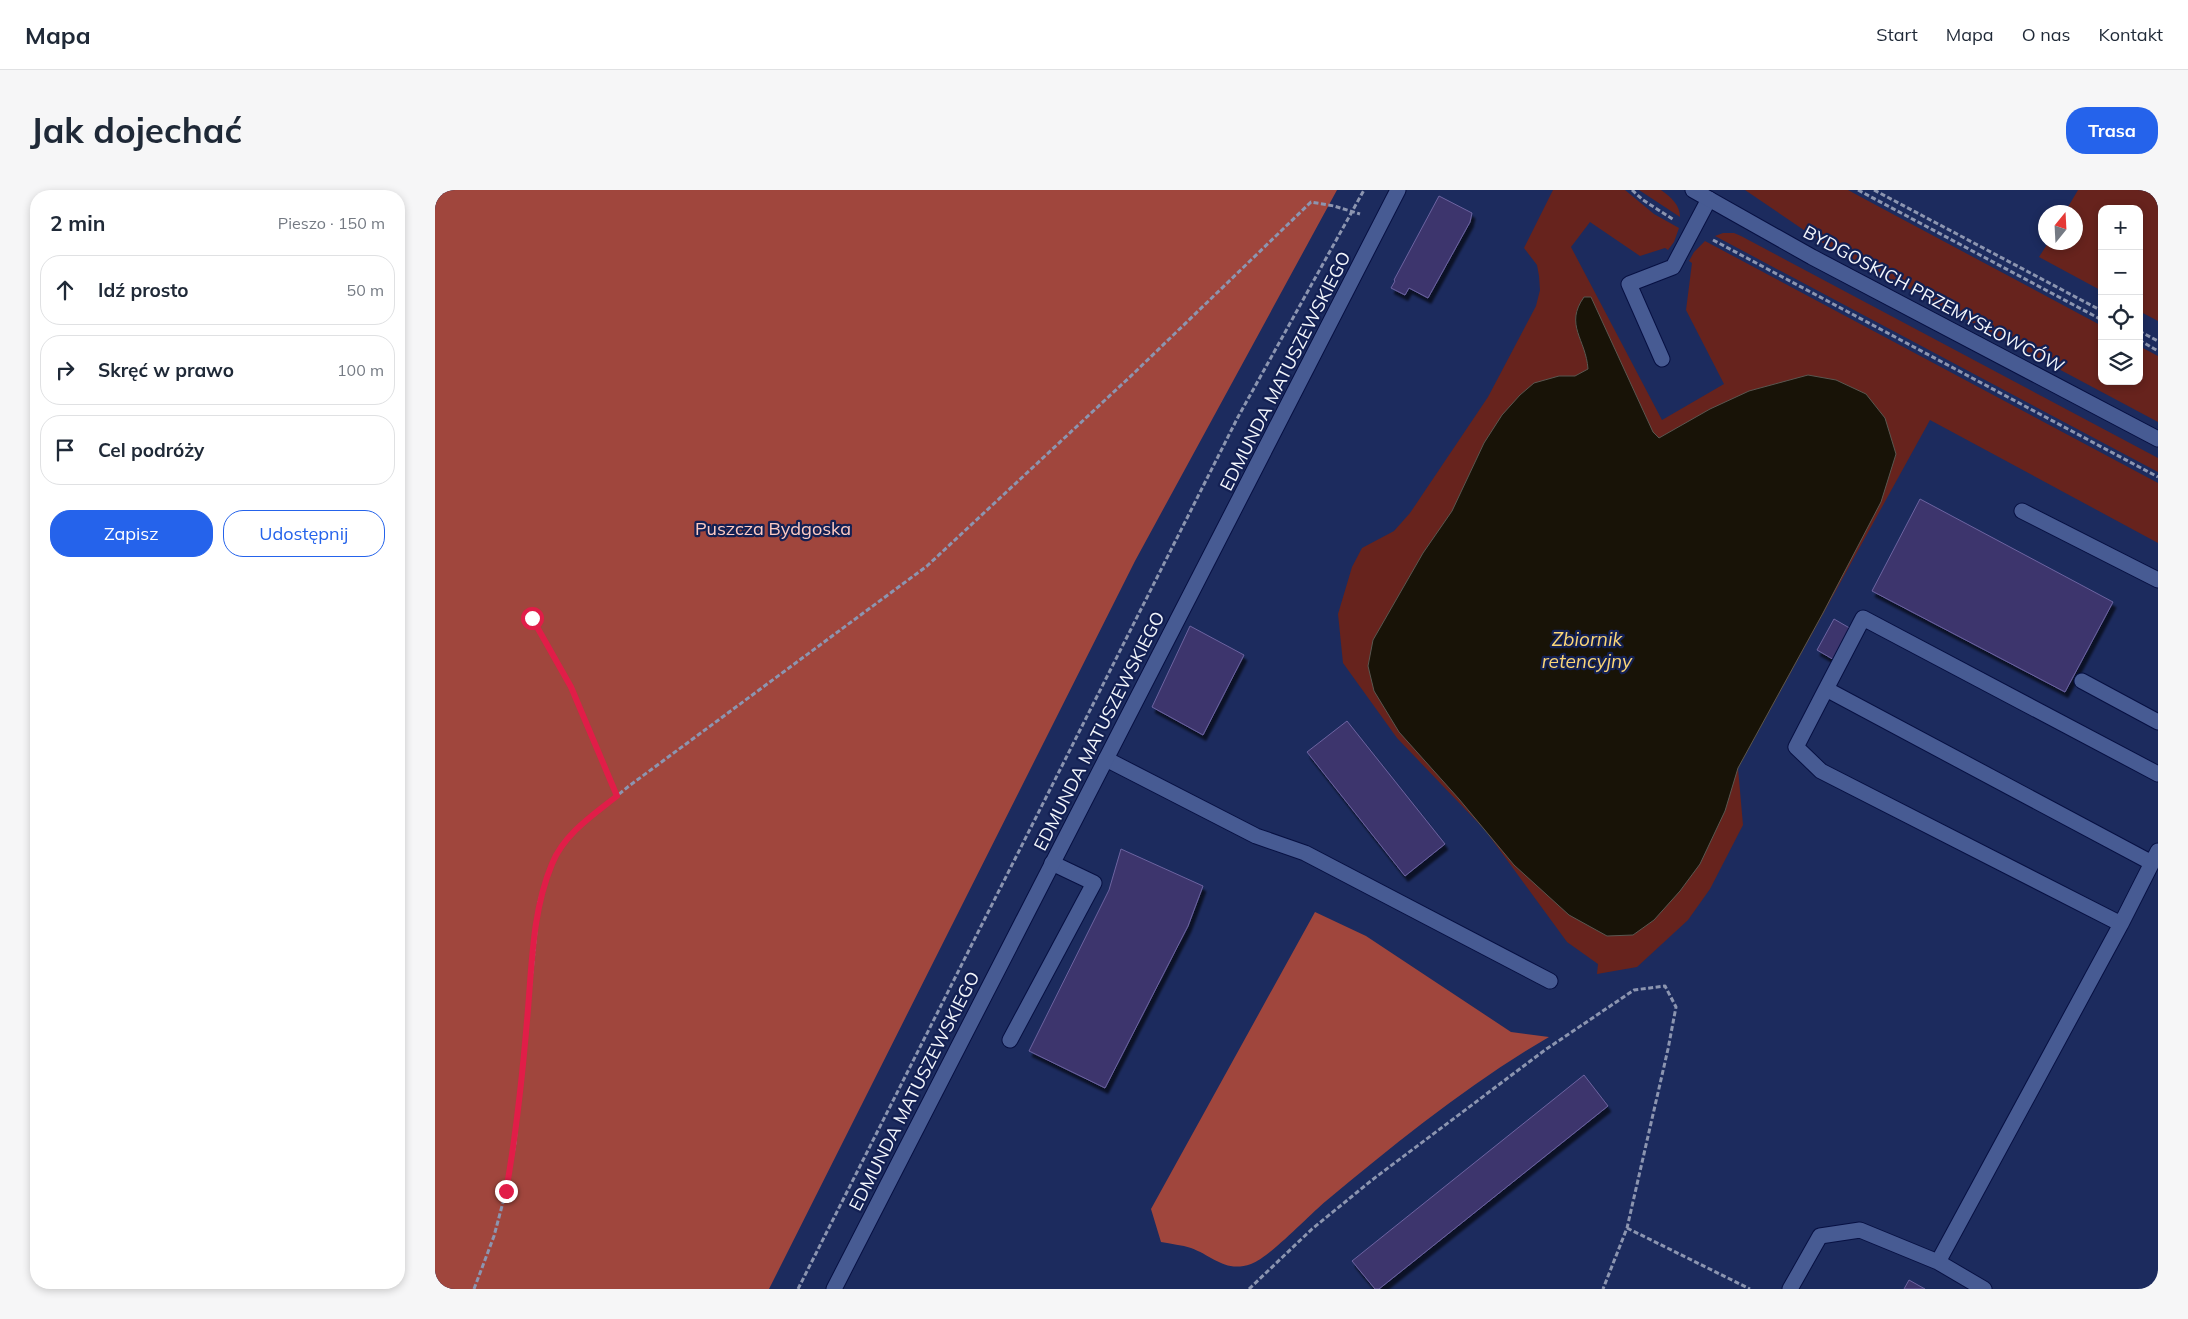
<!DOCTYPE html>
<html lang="pl">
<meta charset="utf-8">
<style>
:root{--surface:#fff;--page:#f6f6f7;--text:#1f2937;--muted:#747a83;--line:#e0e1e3;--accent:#2563eb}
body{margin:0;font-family:Mulish,sans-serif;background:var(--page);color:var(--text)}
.controls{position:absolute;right:15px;top:15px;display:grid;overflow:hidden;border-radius:10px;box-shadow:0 2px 8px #0003}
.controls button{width:45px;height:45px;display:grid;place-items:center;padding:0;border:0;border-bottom:1px solid var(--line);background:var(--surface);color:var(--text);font:25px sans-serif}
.compass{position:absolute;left:1603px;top:15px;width:45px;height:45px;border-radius:50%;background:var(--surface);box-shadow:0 2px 8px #0003;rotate:18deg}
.stop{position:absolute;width:15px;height:15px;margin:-11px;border:4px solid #e11d48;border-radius:50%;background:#fff}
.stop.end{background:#e11d48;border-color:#fff;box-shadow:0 1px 5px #0008}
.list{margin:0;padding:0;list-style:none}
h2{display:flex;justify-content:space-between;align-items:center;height:65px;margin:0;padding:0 20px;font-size:21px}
h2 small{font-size:16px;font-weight:400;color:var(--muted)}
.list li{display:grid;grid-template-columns:32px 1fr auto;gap:15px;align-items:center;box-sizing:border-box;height:70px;margin:0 10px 10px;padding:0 10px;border:1px solid var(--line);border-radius:20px}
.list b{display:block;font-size:19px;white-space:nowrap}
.list em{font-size:16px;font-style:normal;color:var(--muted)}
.actions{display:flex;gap:10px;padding:15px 20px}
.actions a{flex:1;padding:11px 0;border:1px solid var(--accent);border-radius:20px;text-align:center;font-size:18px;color:var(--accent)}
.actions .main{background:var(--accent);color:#fff}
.icon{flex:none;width:28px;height:28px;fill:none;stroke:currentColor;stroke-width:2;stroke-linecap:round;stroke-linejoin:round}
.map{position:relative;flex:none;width:1723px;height:1099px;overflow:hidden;border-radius:20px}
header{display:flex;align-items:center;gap:30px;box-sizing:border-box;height:70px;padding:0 25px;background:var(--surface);border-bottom:1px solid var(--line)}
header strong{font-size:24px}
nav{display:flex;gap:28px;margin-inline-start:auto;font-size:18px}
.intro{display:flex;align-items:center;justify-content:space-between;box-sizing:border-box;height:120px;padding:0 30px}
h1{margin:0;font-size:35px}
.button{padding:12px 22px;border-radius:20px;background:var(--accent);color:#fff;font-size:18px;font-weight:700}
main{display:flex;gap:30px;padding:0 30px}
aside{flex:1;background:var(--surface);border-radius:20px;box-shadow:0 2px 8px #0003}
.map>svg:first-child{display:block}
.green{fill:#67231d}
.forest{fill:#a0463d}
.water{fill:#181307;stroke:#595750}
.building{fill:#3e356d;stroke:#6c64a1;filter:url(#shadow)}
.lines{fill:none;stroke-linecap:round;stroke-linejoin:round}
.lane-casing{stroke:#071042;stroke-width:17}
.street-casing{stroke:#071042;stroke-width:17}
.secondary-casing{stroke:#071042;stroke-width:17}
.path{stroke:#8c95b0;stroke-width:3;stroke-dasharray:5 2.5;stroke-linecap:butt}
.lane{stroke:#475b93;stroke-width:15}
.street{stroke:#475b93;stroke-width:15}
.secondary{stroke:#475b93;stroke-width:15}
.route{stroke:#e11d48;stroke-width:6}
.labels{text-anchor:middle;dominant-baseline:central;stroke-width:4.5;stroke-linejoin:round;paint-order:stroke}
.street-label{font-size:18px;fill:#f2f5fb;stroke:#132053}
.park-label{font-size:18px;fill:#fecbc3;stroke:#132053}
.water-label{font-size:19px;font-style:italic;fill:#fad577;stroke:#132053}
</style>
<header>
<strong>Mapa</strong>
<nav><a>Start</a><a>Mapa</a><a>O nas</a><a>Kontakt</a></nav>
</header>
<div class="intro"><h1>Jak dojechać</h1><a class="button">Trasa</a></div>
<main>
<aside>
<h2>2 min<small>Pieszo · 150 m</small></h2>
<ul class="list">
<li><svg class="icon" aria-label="ahead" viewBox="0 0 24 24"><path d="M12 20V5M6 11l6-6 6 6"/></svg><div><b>Idź prosto</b></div><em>50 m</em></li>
<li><svg class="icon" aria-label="right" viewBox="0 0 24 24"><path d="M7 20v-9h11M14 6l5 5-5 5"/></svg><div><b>Skręć w prawo</b></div><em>100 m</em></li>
<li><svg class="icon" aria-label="arrive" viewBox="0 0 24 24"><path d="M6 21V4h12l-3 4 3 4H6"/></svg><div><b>Cel podróży</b></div></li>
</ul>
<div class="actions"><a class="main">Zapisz</a><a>Udostępnij</a></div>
</aside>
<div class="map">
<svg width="1723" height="1099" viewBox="0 0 1723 1099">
<defs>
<filter id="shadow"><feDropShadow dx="3" dy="5.5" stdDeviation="1" flood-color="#0009"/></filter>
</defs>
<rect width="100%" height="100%" fill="#1c2b5e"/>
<path class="green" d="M1118,0H1190L1219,24L1244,38L1239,52L1233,60L1230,58L1205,66L1155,32L1136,57L1227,230L1289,194L1251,120L1257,73L1254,71L1259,62L1270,51L1723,293V353L1495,230L1303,578L1308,635L1275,699L1253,730L1202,777L1162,784L1163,774L1132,752L1050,640L962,548L908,473L903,424L917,377L927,358L959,341L975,323L1053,207L1101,116L1105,100L1104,86L1102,75L1089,58Z
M1204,0H1226C1236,7 1245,15 1245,27Z
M1310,0H1413L1424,6L1667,136V191H1704V156L1723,166V232L1388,53Z
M1643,0H1723V131L1704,121V19H1667V101L1604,67L1613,53L1640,52V22H1630Z
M1288,43H1299L1306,46L1723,268V282L1280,46Z"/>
<path class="forest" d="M0,0H902L700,371L334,1099H0Z
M880,722L931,746L1076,842L1114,847C1035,893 962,952 891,1011C874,1025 834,1068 816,1074C790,1083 778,1066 756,1058C747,1055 736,1054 726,1052L716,1019Z"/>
<path class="water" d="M1149,107H1156L1218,242L1224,248L1275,219L1314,201L1373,185L1401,190L1431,204L1450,228L1461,264L1446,312L1388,423L1303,578L1290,621L1265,674L1245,701L1219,730L1198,745L1172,746L1134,725L1079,675L1024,609L964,542L939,501L933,476L938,450L988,363L1017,321L1049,253L1067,225L1085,205L1099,193L1124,186H1140L1153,179C1151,149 1129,135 1149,107Z"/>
<path class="building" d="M1004,6L1037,23L1035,32L993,108L974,98L970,105L956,98L960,91L959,90Z
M1485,309L1678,412L1630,502L1437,401Z
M1399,429L1418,440L1401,471L1382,460Z
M755,436L809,465L768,545L717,517Z
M912,531L1010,654L970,686L872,562Z
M686,659L768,696L753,736L670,898L594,861L674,700Z
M1149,885L1173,916L944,1099H940L917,1071Z
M1474,1090L1490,1099H1469Z"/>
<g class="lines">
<defs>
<path id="lane" d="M1227,169L1194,94L1238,77L1274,9
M1587,321L1723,390
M1647,491L1723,532
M1391,499L1428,428L1723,584
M671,569L821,646L870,663L1115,791
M1717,673L1391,499L1361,557L1386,581L1686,734L1723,661
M575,850L659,693L617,673
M1503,1072L1686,734
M1355,1099L1385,1046L1425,1040L1503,1072L1549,1099"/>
<path id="street" d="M399,1099L963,0"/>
<path id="secondary" d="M1258,0L1377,67L1723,249"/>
</defs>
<use href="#lane" class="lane-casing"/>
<use href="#street" class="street-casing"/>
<use href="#secondary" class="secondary-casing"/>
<path class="path" d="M1197,0L1208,10L1239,30
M1423,0L1667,130
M1439,0L1667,121
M1278,50L1723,287
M1704,141L1723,151
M1704,150L1723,161
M97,428L136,497L182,606
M1192,1038L1315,1099
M39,1099L59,1046L71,1001L80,953L104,711L117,672L132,649L157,626L194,596L492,376L698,184L876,12L899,16L925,24
M363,1099L803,227L929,0
M814,1099L877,1039L937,990L1110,860L1199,800L1230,796L1241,817L1233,859L1192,1038L1168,1099"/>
<use href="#lane" class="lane"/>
<use href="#street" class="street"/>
<use href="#secondary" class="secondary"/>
</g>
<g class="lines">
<path class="route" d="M71,1001C82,940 88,880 93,819C97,771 98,719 117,674C129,644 158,625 182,606L136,497L97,428"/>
</g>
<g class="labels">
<g class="street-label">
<text transform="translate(1499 109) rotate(28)">BYDGOSKICH PRZEMYSŁOWCÓW</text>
<text transform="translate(850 181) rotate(-63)">EDMUNDA MATUSZEWSKIEGO</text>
<text transform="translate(664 541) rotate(-63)">EDMUNDA MATUSZEWSKIEGO</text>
<text transform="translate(479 901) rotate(-63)">EDMUNDA MATUSZEWSKIEGO</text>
</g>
<g class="park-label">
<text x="338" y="338">Puszcza Bydgoska</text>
</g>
<g class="water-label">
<text x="1152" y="449">Zbiornik<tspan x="1152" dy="22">retencyjny</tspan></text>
</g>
</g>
</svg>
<div class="controls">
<button>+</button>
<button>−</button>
<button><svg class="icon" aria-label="locate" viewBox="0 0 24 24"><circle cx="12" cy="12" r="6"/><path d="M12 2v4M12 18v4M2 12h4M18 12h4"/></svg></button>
<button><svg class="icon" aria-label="layers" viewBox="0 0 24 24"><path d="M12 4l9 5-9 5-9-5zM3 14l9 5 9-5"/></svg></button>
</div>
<svg class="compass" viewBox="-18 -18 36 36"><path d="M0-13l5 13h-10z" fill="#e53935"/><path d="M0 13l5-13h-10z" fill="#747a83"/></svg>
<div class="stop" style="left:97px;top:428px"></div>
<div class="stop end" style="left:71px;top:1001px"></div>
</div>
</main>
